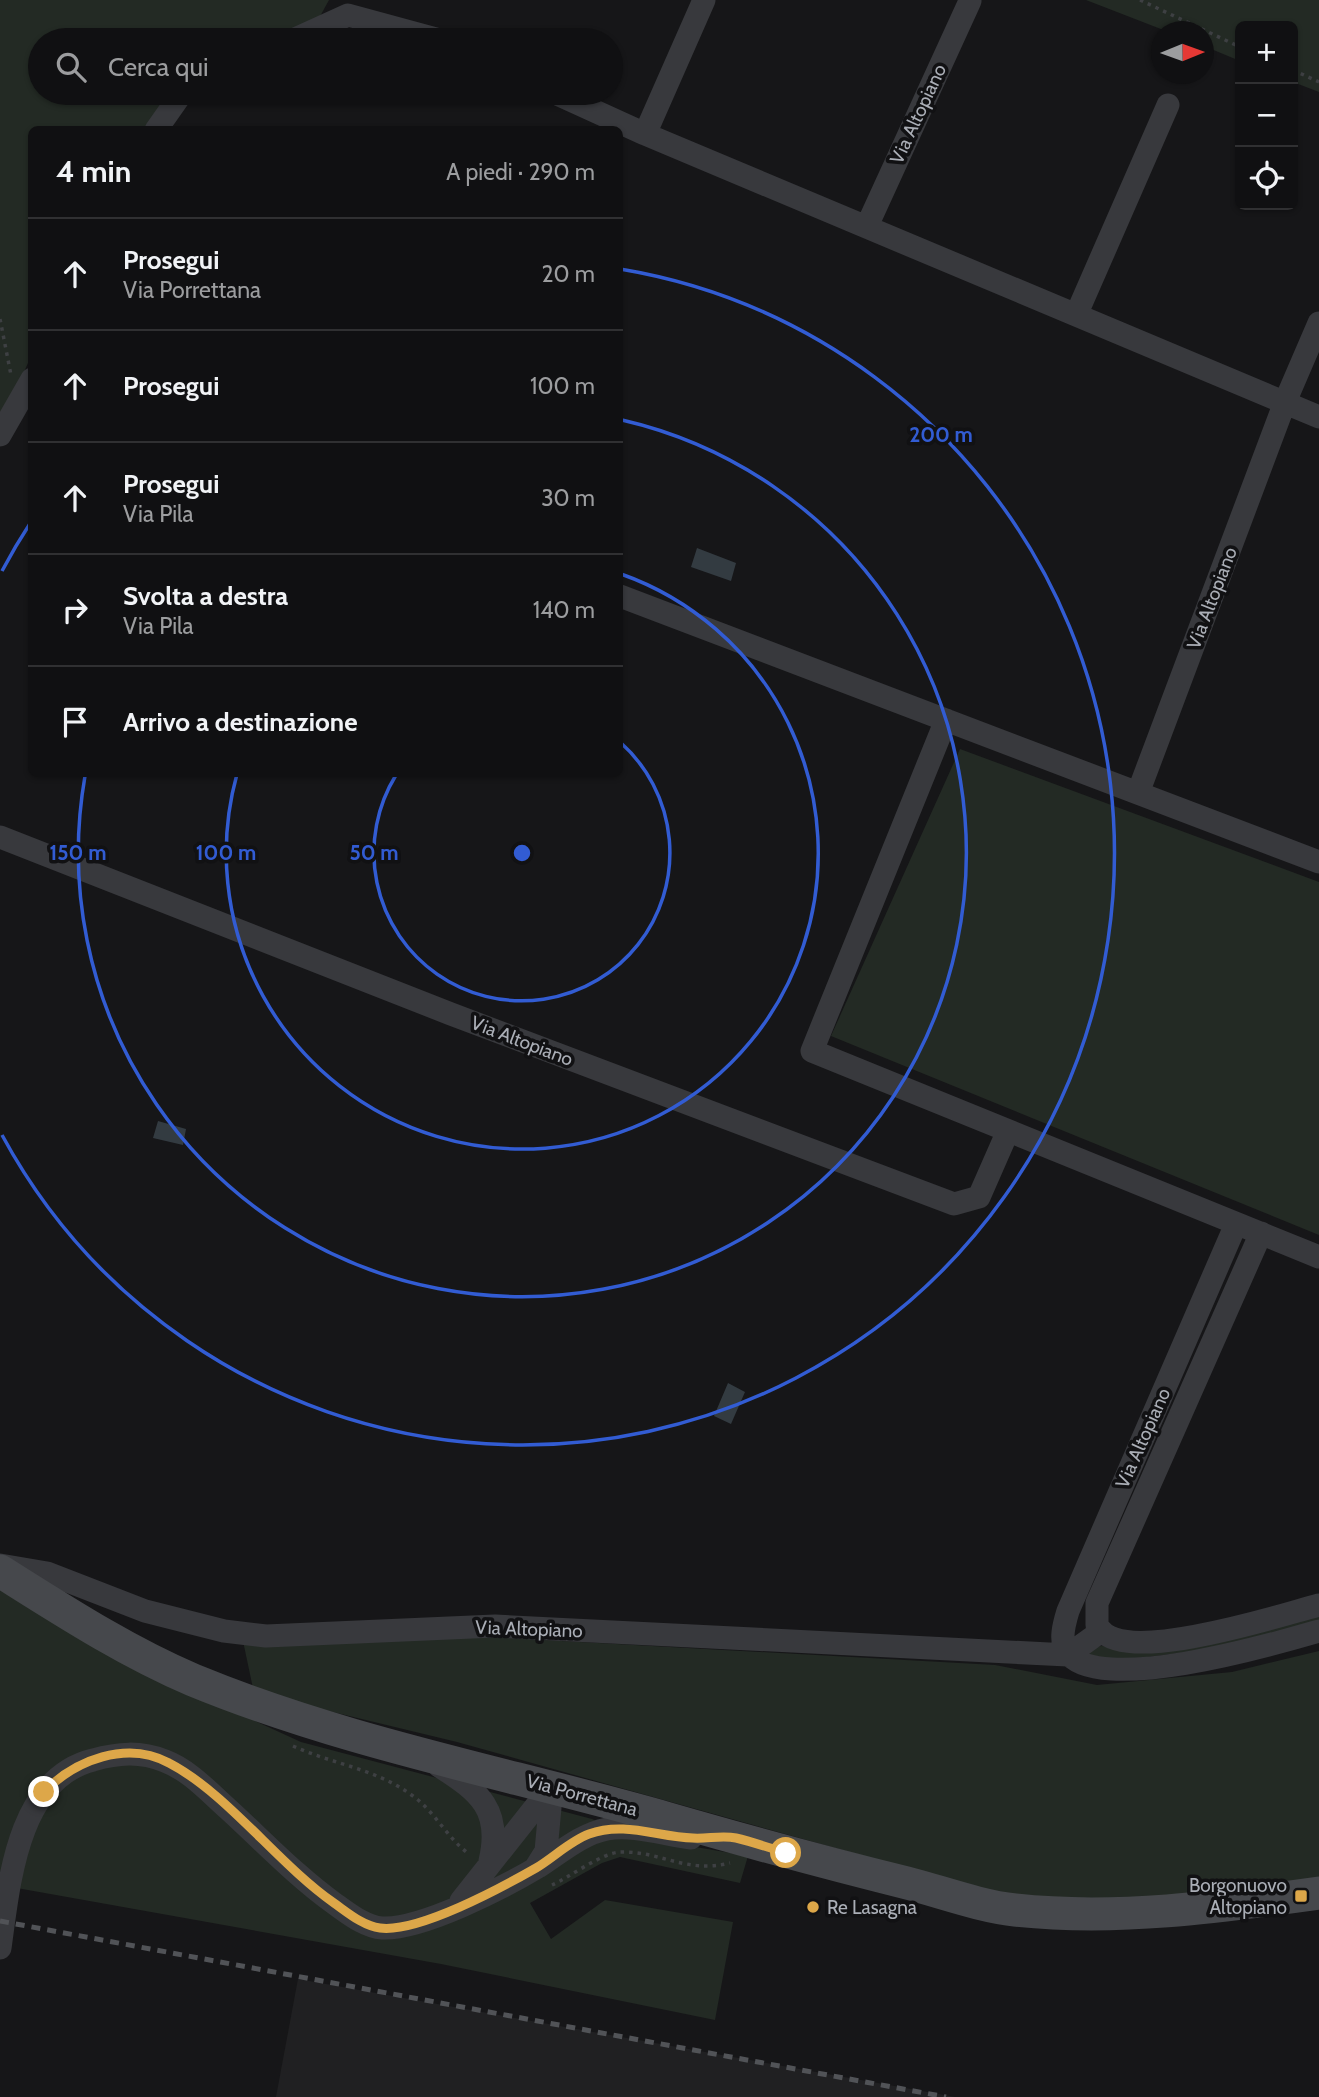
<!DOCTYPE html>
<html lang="it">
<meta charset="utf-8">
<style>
:root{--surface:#101012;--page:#1e1e20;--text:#f1f3f6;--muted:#9c9d9f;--line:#303032}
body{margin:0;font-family:Cabin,sans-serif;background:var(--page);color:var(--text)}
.controls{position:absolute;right:21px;top:21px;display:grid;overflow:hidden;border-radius:10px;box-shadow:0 2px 5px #0004}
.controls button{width:63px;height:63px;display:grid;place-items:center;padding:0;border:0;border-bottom:2px solid var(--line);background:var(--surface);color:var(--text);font:35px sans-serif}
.compass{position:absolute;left:1151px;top:21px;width:63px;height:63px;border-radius:50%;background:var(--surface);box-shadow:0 2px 5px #0004;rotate:89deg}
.stop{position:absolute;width:21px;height:21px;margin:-16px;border:5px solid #dda749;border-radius:50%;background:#fff}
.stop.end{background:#dda749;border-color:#fff;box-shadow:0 2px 7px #0008}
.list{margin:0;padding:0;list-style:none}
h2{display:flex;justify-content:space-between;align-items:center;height:91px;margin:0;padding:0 28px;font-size:30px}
h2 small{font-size:23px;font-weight:400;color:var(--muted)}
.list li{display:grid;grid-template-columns:46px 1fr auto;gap:21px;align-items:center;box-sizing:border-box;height:112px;padding:0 28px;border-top:2px solid var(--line)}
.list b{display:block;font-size:26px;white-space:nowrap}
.list p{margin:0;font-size:23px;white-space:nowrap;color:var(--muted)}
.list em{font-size:23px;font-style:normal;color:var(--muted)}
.icon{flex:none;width:38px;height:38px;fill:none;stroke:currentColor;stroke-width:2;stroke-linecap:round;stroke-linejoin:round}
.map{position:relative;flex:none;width:1319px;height:2097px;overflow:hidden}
.search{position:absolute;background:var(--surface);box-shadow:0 2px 5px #0004;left:28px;top:28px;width:595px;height:77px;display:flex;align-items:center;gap:18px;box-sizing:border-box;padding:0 24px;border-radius:38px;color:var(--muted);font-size:26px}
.panel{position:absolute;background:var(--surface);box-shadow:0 2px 5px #0004;left:28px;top:126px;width:595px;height:651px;border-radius:10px}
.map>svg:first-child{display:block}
.built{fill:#202022}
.green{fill:#232a24}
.water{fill:#333b41}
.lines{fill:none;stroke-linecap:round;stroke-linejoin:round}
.path{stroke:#3e4043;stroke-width:3.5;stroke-dasharray:3.5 5;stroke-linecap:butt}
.minor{stroke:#38393d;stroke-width:23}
.secondary{stroke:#46484c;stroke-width:33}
.rail{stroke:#515357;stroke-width:5;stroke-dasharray:9 7;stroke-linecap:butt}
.route{stroke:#dda749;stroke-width:9}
.ring{fill:none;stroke:#325cd3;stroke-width:3.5}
.poi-dot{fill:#dda749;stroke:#111113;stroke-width:2.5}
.labels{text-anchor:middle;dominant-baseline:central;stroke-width:7;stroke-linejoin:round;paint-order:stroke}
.street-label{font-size:19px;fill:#aaaeb6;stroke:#111113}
.poi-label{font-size:19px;fill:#aaaeb6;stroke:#111113;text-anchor:end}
.centre{fill:#325cd3;stroke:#111113;stroke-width:3.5}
.ring-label{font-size:21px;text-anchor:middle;font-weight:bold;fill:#325cd3;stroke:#111113;stroke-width:7;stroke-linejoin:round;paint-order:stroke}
</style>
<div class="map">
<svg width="1319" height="2097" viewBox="0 0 1319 2097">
<rect width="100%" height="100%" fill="#161618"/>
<path class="built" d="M298,1979L900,2087L955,2097H276Z"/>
<path class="green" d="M0,0H329L318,20L276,40H40V93H173L147,129L32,130L31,356L0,427Z
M1086,0H1319V92L1293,82V26H1240V61L1204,46V32L1166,31Z
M960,749L1319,882V1235L831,1036Z
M0,1589L164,1679L301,1742L592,1819L626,1835L748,1856L740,1883L620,1857L602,1863L530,1903L551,1939L605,1900L733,1922L715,2020L441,1964L0,1885Z
M1319,1614V1625L1255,1644L1106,1662L1085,1655L1088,1649L1101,1646L1148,1649Z
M384,1631L995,1665L1097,1685L1232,1672L1319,1651V1893L1114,1917L992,1892L457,1742L254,1693L243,1641Z"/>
<path class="water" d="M697,548L736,563L731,581L691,567Z
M158,1121L186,1129L183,1145L153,1138Z
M728,1383L745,1392L731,1424L714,1416Z"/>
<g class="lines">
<path class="path" d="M1140,0L1240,47
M1293,70L1319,82
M0,319L11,375
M293,1746C332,1764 377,1769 413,1796C435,1812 448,1839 469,1854
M552,1885C570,1877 603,1852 621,1852C660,1851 687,1874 730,1863"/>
<path class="minor" d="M293,40L348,15L440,40
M555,93L645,134L1319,417
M156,130L182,93
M645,134L704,0
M867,226L970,1
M1077,313L1168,105
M0,435L32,379
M620,596L1319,862
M946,720L812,1051L1319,1257
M1138,793L1285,402L1319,323
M0,837L451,1014L954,1204L979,1197L1008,1131
M1236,1224L1068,1611C1064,1624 1059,1641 1067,1652C1097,1696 1274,1644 1319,1631
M1261,1233L1097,1603V1625C1119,1669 1280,1615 1319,1605
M0,1565L47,1573L145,1611L224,1631L266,1636L495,1626L1068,1655L1100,1632
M439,1766C480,1792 502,1810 490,1861
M536,1867L546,1851L552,1786
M461,1901L552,1786
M0,1948C9,1884 17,1779 93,1760C118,1753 140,1751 165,1761C189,1770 209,1792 228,1809C263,1841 296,1876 335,1904C348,1913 365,1927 382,1928C421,1930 503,1888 538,1867C560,1853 581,1834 607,1829C633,1824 665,1835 691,1838"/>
<path class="secondary" d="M0,1571C62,1610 125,1651 193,1680C346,1743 508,1773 666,1818C746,1841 826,1863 907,1883C942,1892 979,1906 1015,1910C1116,1921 1219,1907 1319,1893"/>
<path class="rail" d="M0,1921L946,2097"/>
</g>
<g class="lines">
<path class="route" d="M44,1792C75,1760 127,1740 169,1763C227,1793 278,1864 334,1903C347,1912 363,1926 380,1928C418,1933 501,1888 536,1868C553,1858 570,1841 589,1834C624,1821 658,1837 693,1838C707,1839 722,1835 736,1838C753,1842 770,1848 786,1853"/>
</g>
<g class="ring">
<path d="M620 742A148 148 0 1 1 396 775"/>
<path d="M621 574A296 296 0 1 1 237 774"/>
<path d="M622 420A444 444 0 1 1 85 776"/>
<path d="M2 571A592 592 0 0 1 31 522M620 269A592 592 0 1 1 2 1135"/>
</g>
<g class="poi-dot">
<rect x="1294" y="1889" width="14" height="14" rx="3.5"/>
<circle cx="813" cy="1907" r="7"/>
</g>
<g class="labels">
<g class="street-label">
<text transform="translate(918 114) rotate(-65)">Via Altopiano</text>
<text transform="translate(1212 598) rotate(-69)">Via Altopiano</text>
<text transform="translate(522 1041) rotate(21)">Via Altopiano</text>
<text transform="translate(1143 1438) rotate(-66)">Via Altopiano</text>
<text transform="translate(529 1629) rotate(2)">Via Altopiano</text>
<text transform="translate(582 1795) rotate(15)">Via Porrettana</text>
</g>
<g class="poi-label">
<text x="1287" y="1885">Borgonuovo<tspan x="1287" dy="22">Altopiano</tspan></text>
<text x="827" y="1907" text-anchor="start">Re Lasagna</text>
</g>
</g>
<circle cx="522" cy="853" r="10" class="centre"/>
<g class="ring-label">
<text x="941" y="442">200 m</text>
<text x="226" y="860">100 m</text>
<text x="374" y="860">50 m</text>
<text x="78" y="860">150 m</text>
</g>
</svg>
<div class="controls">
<button>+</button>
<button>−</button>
<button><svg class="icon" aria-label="locate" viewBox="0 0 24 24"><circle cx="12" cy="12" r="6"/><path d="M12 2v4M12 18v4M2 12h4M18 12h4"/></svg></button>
</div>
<svg class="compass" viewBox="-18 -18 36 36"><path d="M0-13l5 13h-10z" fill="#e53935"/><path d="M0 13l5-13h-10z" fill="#9c9d9f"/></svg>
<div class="stop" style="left:786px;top:1853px"></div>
<div class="stop end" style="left:44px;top:1792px"></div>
<div class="search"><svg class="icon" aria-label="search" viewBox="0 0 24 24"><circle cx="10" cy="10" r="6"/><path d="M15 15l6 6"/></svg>Cerca qui</div>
<section class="panel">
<h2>4 min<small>A piedi · 290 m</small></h2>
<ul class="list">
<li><svg class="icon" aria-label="ahead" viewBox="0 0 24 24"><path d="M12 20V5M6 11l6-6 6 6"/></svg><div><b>Prosegui</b><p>Via Porrettana</p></div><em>20 m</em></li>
<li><svg class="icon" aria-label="ahead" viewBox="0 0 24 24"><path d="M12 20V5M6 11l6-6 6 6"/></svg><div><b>Prosegui</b></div><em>100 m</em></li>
<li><svg class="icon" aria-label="ahead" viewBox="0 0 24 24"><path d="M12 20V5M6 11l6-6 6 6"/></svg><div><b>Prosegui</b><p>Via Pila</p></div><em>30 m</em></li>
<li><svg class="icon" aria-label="right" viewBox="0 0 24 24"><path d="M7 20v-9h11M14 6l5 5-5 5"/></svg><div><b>Svolta a destra</b><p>Via Pila</p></div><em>140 m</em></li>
<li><svg class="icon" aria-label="arrive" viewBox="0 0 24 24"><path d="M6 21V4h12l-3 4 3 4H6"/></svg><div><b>Arrivo a destinazione</b></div></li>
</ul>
</section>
</div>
